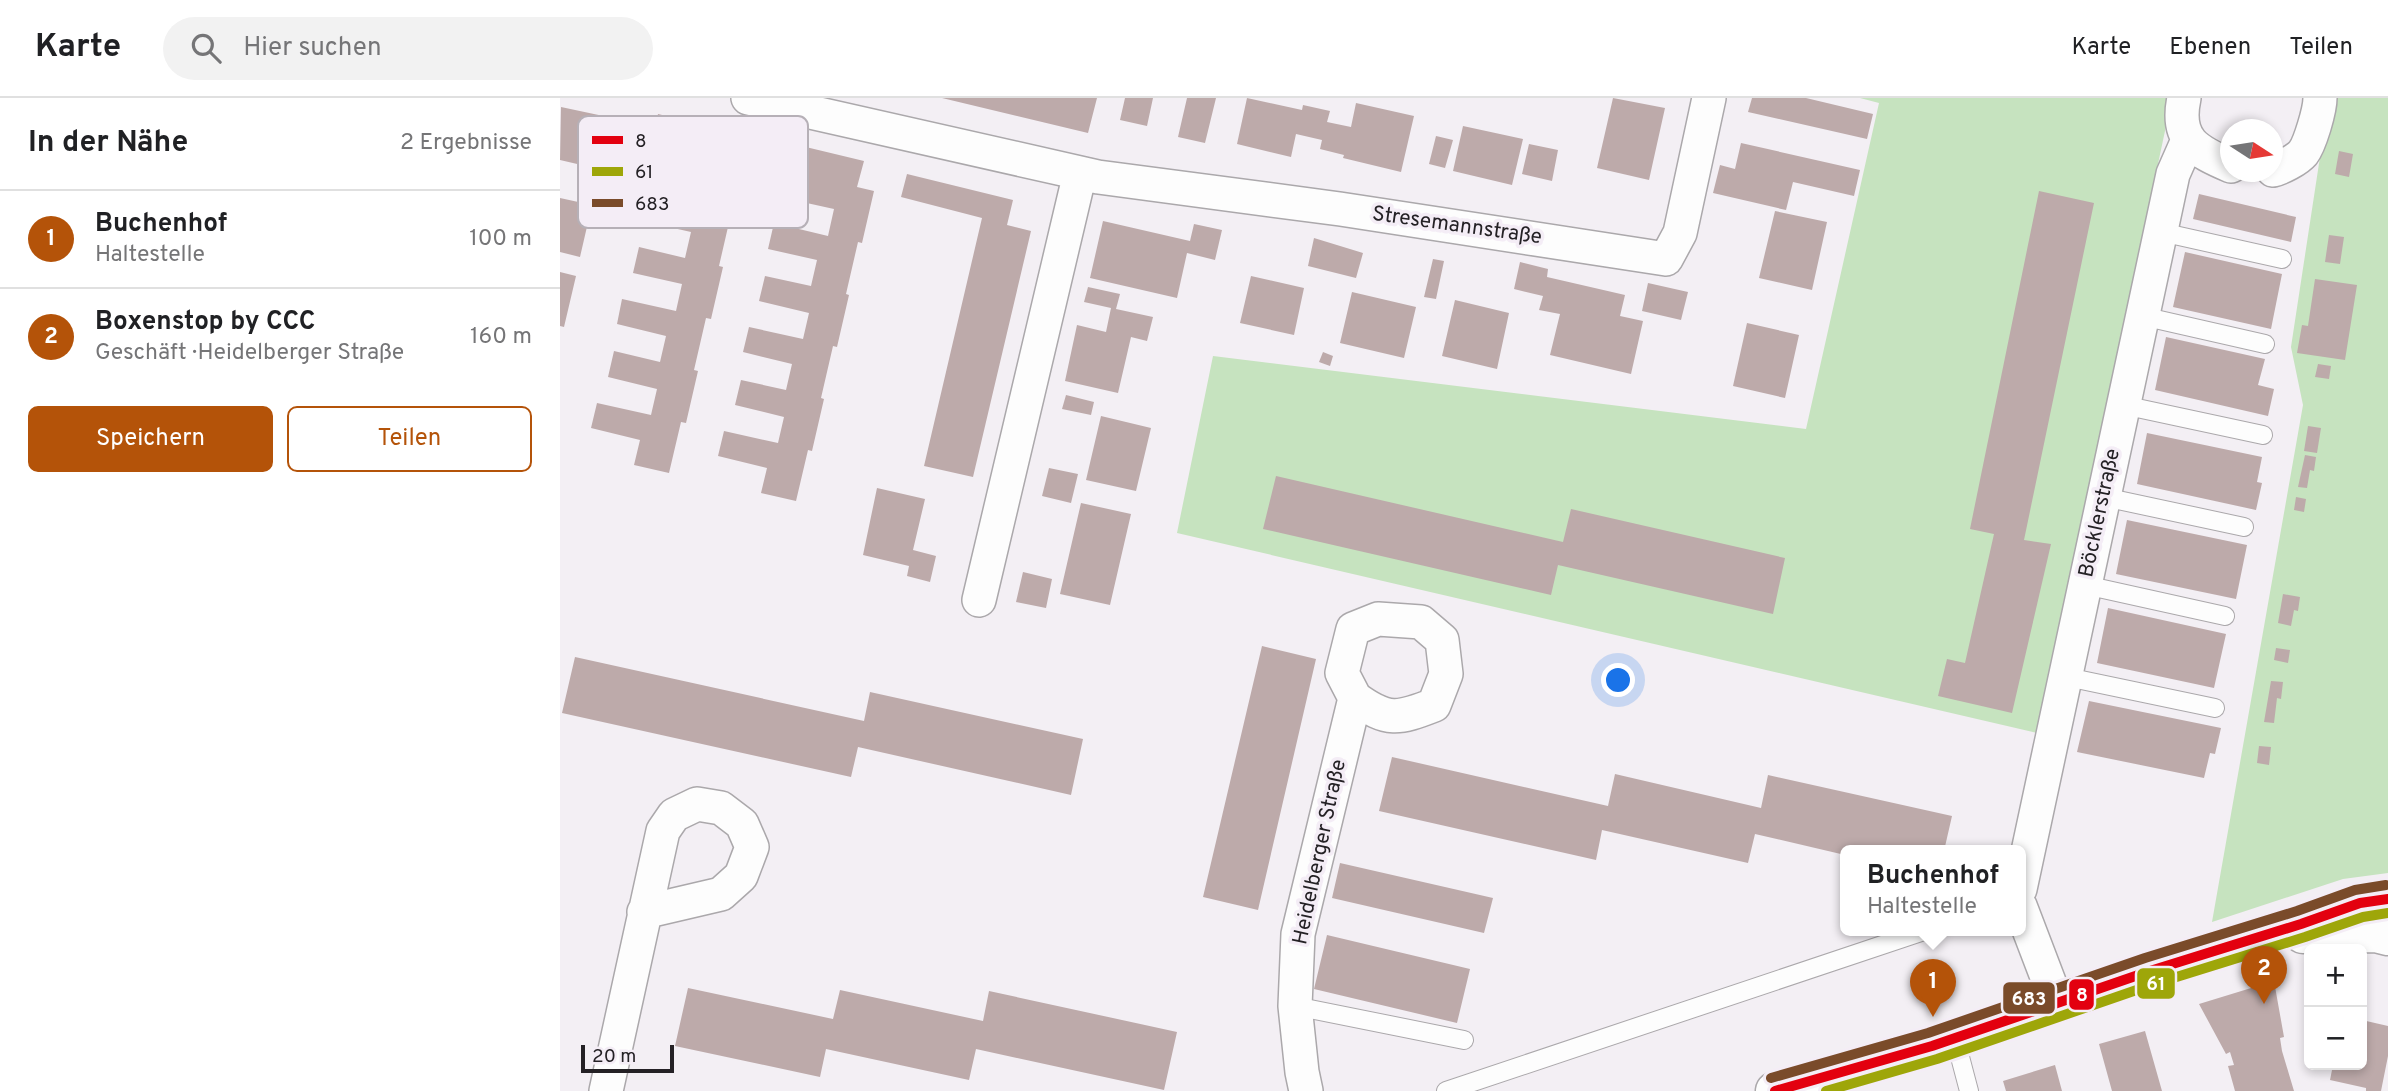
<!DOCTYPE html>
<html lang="de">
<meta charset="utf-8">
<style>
:root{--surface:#fff;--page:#f2f2f2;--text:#202124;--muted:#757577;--line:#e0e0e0;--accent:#b45309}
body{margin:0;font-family:Overpass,sans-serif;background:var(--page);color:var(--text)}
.controls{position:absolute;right:21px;bottom:21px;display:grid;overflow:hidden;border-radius:10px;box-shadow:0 4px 10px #0003}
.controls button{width:63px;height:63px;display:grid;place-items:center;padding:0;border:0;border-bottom:2px solid var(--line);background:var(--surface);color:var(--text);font:35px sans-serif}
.compass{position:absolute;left:1660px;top:21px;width:63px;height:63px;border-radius:50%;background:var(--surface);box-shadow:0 4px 10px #0003;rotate:102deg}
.scale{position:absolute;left:21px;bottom:18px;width:93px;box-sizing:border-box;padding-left:7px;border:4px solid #242125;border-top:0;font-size:19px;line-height:24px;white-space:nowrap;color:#242125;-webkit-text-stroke:5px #f4edf6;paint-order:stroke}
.you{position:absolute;left:1059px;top:583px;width:24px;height:24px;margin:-18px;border:5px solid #fff;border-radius:50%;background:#1a73e8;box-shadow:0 0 0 10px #1a73e833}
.badge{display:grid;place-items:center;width:46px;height:46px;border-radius:50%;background:var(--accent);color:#fff;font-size:23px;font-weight:700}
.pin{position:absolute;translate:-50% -58px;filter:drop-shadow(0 2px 4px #0008)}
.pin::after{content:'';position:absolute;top:37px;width:24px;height:21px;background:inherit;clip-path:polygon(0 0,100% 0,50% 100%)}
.popup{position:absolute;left:1280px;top:747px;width:186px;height:91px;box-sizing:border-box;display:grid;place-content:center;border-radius:10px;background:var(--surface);filter:drop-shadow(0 2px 5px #0005);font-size:23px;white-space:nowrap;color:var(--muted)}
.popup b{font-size:26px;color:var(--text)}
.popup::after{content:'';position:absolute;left:50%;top:100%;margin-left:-14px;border:14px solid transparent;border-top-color:var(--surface)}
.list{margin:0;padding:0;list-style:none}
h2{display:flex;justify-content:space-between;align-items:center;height:91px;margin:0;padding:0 28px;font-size:30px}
h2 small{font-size:23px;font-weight:400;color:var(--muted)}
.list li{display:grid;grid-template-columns:46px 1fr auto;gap:21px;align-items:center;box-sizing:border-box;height:98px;padding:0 28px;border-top:2px solid var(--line)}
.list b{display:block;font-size:26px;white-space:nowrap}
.list p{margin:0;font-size:23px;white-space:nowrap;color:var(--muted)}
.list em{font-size:23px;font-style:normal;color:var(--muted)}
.actions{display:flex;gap:14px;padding:21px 28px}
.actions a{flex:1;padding:16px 0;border:2px solid var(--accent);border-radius:10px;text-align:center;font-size:24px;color:var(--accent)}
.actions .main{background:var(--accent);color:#fff}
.icon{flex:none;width:38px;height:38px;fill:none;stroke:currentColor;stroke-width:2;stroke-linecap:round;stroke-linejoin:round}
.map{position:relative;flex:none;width:1828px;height:993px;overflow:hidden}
header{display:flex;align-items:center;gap:42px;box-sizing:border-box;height:98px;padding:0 35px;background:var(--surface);border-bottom:2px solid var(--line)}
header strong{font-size:33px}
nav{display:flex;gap:38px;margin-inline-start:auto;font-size:24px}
.search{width:490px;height:63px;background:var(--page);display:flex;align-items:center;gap:18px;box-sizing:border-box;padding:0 24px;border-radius:38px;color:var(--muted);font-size:26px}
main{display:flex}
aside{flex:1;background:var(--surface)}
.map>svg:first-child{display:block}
.green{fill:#c6e3bf}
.building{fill:#bdaaaa}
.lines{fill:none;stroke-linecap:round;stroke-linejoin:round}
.lane-casing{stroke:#aba8ab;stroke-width:20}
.street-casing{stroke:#aba8ab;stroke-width:36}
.secondary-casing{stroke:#aba8ab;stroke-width:41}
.lane{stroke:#fdfdfd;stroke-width:18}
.street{stroke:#fdfdfd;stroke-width:33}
.secondary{stroke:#fdfdfd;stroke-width:38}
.bus-1-casing{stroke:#f4edf6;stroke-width:16}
.bus-2-casing{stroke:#f4edf6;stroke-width:16}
.bus-3-casing{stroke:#f4edf6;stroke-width:16}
.bus-1{stroke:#e3000f;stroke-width:10}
.bus-2{stroke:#9ea609;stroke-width:10}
.bus-3{stroke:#7a4b2a;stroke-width:10}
.labels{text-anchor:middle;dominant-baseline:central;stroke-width:7;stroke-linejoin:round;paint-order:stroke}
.street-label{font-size:21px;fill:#242125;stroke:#f4edf6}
.key{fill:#f4edf6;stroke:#b6b0b7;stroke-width:2}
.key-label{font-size:19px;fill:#242125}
.line-badge{stroke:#f4edf6;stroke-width:2.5}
.badge-label{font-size:19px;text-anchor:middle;font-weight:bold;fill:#fff}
</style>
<header>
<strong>Karte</strong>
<div class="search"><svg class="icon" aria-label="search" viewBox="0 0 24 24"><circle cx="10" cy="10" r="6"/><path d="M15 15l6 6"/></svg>Hier suchen</div>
<nav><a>Karte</a><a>Ebenen</a><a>Teilen</a></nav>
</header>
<main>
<aside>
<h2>In der Nähe<small>2 Ergebnisse</small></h2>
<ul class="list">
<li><span class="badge">1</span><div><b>Buchenhof</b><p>Haltestelle</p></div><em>100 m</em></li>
<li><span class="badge">2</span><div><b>Boxenstop by CCC</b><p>Geschäft · Heidelberger Straße</p></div><em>160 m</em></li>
</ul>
<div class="actions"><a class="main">Speichern</a><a>Teilen</a></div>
</aside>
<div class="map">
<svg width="1828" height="993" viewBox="0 0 1828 993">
<rect width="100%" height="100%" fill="#f3eff4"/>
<path class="green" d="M1300,0H1612L1477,635L617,435L653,258L1246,331L1319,5Z
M1769,0H1828V775L1783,781L1652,824L1743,307L1731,249Z"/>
<path class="building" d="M382,0H537L528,35Z
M565,0H593L587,28L560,22Z
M627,0H656L645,45L618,39Z
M687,0L742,12L743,7L770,13L767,24L791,29L796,5L854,18L841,74L783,60L784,57L760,51L762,42L736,36L731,59L677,46Z
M1053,0L1105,10L1089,82L1037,70Z
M1192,0H1246L1313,16L1307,41L1188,14Z
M1,9L48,19L46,29L52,30L43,72L0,62Z
M98,16L177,35L170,61L188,65L175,117L171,116L159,168L163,169L151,221L146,220L134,272L138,273L126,325L121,324L109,375L74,367L80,342L31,330L37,305L91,317L97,291L48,279L54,253L100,264L106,238L57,226L62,201L116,213L122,186L73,175L79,149L125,160L131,134L82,123L88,97L141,110L147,83L98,72L104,46L92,43Z
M903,28L963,41L952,87L893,73Z
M876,38L893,42L885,70L869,66Z
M225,44L304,63L297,89L314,93L302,145L298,144L286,196L289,197L277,249L273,248L261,300L264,301L252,353L248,352L236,403L201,395L207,370L158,358L164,333L218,345L224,319L175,307L181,282L226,292L232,266L183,254L189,229L243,241L249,215L199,203L205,178L251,188L257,162L208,151L214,125L268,138L274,111L224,100L230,74L218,71Z
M1181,45L1300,72L1294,98L1233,84L1226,112L1153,95L1160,67L1175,71Z
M969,46L998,52L992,83L962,76Z
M1779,53L1793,56L1789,79L1775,76Z
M347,76L453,102L447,127L471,133L413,379L364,368L422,120L341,99Z
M1479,93L1534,105L1464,442L1491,446L1452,615L1378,598L1387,561L1405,565L1434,436L1410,431Z
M1639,96L1736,119L1731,144L1633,121Z
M0,100L32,107L20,159L0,154Z
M1215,113L1267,124L1252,192L1199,180Z
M543,123L630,143L634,126L662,132L655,162L627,155L617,200L530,180Z
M1769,137L1784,139L1780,166L1765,164Z
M754,140L803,155L796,180L748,168Z
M1625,154L1722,176L1711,231L1613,209Z
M873,161L884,163L876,201L864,199Z
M960,164L988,171L987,179L1065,197L1060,218L1083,223L1071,276L990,257L1000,216L979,212L983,198L954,191Z
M0,174L16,178L4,229L0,228Z
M691,178L744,190L734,237L680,225Z
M1755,181L1797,187L1785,262L1737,255L1742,227L1748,228Z
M1088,185L1128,194L1121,222L1082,213Z
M528,189L560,196L556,211L593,219L587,243L571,239L558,295L505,283L517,227L546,234L551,210L524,204Z
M792,194L856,209L844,260L780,245Z
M895,202L949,215L937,271L882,258Z
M1187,225L1239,237L1225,300L1173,288Z
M1606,239L1705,261L1698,287L1714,291L1708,318L1595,292Z
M763,254L773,258L770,268L759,264Z
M1758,266L1771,268L1769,281L1755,279Z
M506,297L534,304L531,317L502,311Z
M541,318L591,330L576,393L526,382Z
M1748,328L1761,330L1757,355L1744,353Z
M1587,335L1702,359L1697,384L1702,385L1696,412L1577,386Z
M1745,357L1756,359L1754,373L1750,372L1747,390L1738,389Z
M489,370L518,376L511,405L482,398Z
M716,378L1003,444L1011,411L1225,460L1213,516L998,467L991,497L703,431Z
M317,390L365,401L353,452L376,458L370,484L347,478L349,468L303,457Z
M1736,399L1746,401L1744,414L1734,412Z
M521,405L571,416L550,507L500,496Z
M1567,422L1687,447L1676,501L1556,476Z
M463,474L492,481L486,510L456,504Z
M1723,496L1740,499L1738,513L1734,512L1731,528L1718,525Z
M1548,510L1666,536L1654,590L1537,565Z
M702,548L756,561L698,812L643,799Z
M1716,550L1730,552L1728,565L1714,562Z
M15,559L304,623L310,594L523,641L511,697L298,649L291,679L2,615Z
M1711,583L1723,584L1721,601L1717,600L1714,625L1704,624Z
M1529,603L1661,630L1655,656L1650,655L1644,680L1517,654Z
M1699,648L1711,649L1709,667L1697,665Z
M832,659L1048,708L1055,676L1201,710L1208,677L1392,718L1384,753H1285V757L1195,736L1188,765L1042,732L1036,762L819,713Z
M780,765L933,800L924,835L772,800Z
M767,837L910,871L897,925L754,891Z
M1714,883L1724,939L1720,940L1722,953L1734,993H1675L1668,968L1674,967L1670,954L1666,956L1639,906Z
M128,890L273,921L280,892L423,923L429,893L617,934L604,992L416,951L409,982L266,951L260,979L115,948Z
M1802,922L1828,928V958L1821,993H1806V990L1770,982L1773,967H1802Z
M1585,933L1602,993H1552L1539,946Z
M1495,967L1502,993H1446L1443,983Z"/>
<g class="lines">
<defs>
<path id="lane" d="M1601,134L1722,161
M1582,218L1705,246
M1563,307L1703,337
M1544,399L1684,429
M1525,487L1665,518
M1507,579L1655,610
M735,908L904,942
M1395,940L1409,993
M886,993L1364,833"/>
<path id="street" d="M188,0L538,79L780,111L1106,161L1120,135L1149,0
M1624,0C1615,42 1636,53 1671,68
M1713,72C1721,70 1737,62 1743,55C1750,46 1760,12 1760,0
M419,502L520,75
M1460,791L1613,76L1628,42
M1460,808L1497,905
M46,993L103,733L114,717L137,706L161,710L182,726L192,749L181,778L161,796L84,814
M746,993L742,974L735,908L738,836L795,600L782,575L793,531L818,521L861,524L882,542L886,576L874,607C838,621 828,624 795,600"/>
<path id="secondary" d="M1743,836L1816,835L1828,838
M1215,993L1372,948L1590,873L1741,826L1800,805L1828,801"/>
</defs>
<use href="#lane" class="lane-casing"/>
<use href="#street" class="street-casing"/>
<use href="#secondary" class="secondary-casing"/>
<use href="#lane" class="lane"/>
<use href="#street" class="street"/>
<use href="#secondary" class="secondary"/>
<defs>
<path id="bus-1" d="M1215,993L1372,948L1590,873L1741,826L1800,805L1828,801"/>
<path id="bus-2" d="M1266,993L1377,961L1594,886L1745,839L1803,819L1828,815"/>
<path id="bus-3" d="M1211,980L1368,935L1585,860L1737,813L1795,792L1826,787"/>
</defs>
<use href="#bus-1" class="bus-1-casing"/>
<use href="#bus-2" class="bus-2-casing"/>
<use href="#bus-3" class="bus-3-casing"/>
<use href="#bus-1" class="bus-1"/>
<use href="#bus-2" class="bus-2"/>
<use href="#bus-3" class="bus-3"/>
</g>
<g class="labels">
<g class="street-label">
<text transform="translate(897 128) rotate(8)">Stresemannstraße</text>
<text transform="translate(1540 415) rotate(-78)">Böcklerstraße</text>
<text transform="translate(760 754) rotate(-78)">Heidelberger Straße</text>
</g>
</g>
<rect x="18" y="18" width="230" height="112" rx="10" class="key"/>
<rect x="32" y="38" width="31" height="8" fill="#e3000f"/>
<rect x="32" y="69" width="31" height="9" fill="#9ea609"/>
<rect x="32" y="101" width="31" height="8" fill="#7a4b2a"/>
<g class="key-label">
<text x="75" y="49">8</text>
<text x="75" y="80">61</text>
<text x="75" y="112">683</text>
</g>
<g class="line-badge">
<rect x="1576" y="869" width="40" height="33" rx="7" fill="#9ea609"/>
<rect x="1508" y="880" width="27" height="33" rx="7" fill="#e3000f"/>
<rect x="1442" y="883" width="54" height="34" rx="7" fill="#7a4b2a"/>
</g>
<g class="badge-label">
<text x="1596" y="892">61</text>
<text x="1522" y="903">8</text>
<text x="1469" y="907">683</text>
</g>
</svg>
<div class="controls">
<button>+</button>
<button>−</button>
</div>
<svg class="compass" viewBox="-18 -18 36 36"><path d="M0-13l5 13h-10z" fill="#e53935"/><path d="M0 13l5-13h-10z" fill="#757577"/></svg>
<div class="scale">20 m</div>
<div class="you"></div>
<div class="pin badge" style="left:1373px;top:919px">1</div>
<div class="popup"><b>Buchenhof</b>Haltestelle</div>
<div class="pin badge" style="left:1704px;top:906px">2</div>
</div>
</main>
